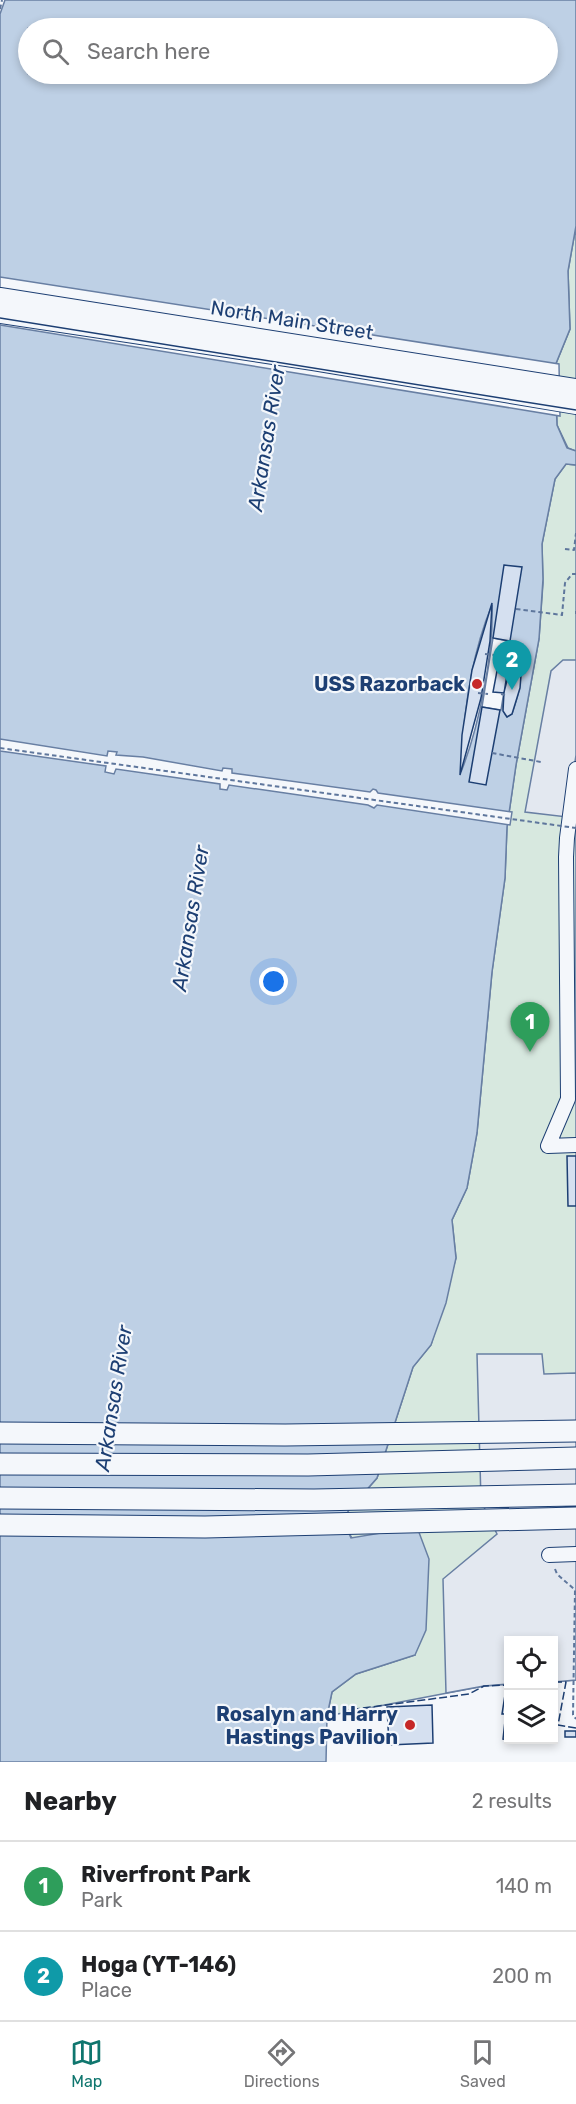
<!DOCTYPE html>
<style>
:root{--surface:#fff;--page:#f2f2f2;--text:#202124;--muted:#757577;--line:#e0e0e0;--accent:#0f766e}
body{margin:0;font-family:Rubik,sans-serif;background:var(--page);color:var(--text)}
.controls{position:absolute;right:18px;bottom:18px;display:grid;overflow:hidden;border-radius:0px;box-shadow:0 3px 9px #0003}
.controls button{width:54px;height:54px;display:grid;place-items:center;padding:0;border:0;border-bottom:2px solid var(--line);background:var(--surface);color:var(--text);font:30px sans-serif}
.you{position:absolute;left:274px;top:982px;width:21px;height:21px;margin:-15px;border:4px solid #fff;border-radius:50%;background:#1a73e8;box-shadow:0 0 0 9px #1a73e833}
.badge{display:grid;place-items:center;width:39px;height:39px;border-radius:50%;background:var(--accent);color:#fff;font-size:20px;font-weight:700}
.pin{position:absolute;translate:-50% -50px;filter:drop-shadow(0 2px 3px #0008)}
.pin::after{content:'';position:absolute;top:32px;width:21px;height:18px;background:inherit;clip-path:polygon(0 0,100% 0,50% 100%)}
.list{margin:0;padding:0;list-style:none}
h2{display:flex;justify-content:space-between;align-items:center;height:78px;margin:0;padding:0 24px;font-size:26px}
h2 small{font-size:20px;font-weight:400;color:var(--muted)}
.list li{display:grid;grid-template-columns:39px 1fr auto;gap:18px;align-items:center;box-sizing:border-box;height:90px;padding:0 24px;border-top:2px solid var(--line)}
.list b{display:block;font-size:22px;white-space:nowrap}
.list p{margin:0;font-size:20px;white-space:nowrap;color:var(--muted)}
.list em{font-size:20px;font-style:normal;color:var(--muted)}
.icon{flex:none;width:33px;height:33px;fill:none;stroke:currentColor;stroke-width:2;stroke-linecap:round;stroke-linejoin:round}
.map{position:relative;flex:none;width:576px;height:1762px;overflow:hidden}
.search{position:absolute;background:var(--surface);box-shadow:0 3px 9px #0003;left:18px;right:18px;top:18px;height:66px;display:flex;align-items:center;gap:15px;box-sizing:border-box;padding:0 21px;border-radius:33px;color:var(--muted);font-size:22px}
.sheet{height:258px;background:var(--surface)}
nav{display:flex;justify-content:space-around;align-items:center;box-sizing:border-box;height:84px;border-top:2px solid var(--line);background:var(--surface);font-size:16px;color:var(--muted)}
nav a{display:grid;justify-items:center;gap:3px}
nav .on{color:var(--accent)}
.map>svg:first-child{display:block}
.green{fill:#d7e8df;stroke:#687fa3;stroke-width:1.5}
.parking{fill:#e3e8f0;stroke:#687fa3;stroke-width:1.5}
.water{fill:#bed0e5;stroke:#687fa3;stroke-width:1.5;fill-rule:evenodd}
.pier{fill:#f4f7fb;stroke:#687fa3;stroke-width:1.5}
.building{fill:#d5e0f0;stroke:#1d3f73;stroke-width:1.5}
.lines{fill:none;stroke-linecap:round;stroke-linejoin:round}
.minor-casing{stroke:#1d3f73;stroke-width:16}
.major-casing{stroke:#1d3f73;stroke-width:20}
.highway-casing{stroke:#1d3f73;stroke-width:23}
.path{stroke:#5e769c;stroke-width:2;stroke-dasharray:4.5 3;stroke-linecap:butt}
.minor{stroke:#f4f7fb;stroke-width:14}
.major{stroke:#f4f7fb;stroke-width:18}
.highway{stroke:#f4f7fb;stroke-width:21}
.tram{stroke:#1d3f73;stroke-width:1.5}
.path-bridge{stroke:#5e769c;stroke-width:2;stroke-dasharray:4.5 3;stroke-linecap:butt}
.fence{stroke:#1d3f73;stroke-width:1.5;stroke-dasharray:8 3;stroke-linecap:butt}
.poi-dot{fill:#c62828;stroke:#f4f7fb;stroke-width:2}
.labels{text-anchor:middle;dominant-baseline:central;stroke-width:4.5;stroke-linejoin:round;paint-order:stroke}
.street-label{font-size:20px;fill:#1d3f73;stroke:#f4f7fb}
.poi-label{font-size:20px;font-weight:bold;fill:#1d3f73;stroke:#f4f7fb;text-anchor:end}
.water-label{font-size:21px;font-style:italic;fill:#1d3f73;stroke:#f4f7fb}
</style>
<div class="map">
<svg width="576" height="1762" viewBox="0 0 576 1762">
<rect width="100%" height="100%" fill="#f4f7fb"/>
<path class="green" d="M576,226V451L568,448L557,425L555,366L570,329L568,271Z
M566,464L576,465V1680L554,1682V1640H508V1684L484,1686L327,1716L332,1692L356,1674L415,1655L347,1529L348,1511L377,1478L413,1367L431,1345L456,1258L452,1220L467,1188L477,1133L492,972L505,878L507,827L516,765L539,639L543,583L542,544L555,479Z"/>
<path class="parking" d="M563,660H576V755L567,817L525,812L551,671Z
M477,1354H542L544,1374L576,1373V1680L554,1682V1640H508V1684L484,1686L446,1693L443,1579L497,1534L481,1501Z"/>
<path class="water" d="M5,0H576V226L568,271L570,329L555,366L557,425L567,448L576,451V465L566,464L555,479L542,544L543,579L539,639L516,765L507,827L505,878L492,972L477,1133L467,1188L452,1220L456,1258L446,1303L431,1345L413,1367L377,1478L348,1511L347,1529L351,1538L417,1527L429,1559L426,1630L415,1655L356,1674L332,1692L327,1716L326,1762H0V14ZM28,28H548V74H28ZM492,605C494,653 479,727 461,772C463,716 470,657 492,605ZM518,660C524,679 518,696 512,714L507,717C496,705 508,671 518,660Z"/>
<path class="pier" d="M0,277L559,364L560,416L0,325Z
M493,638L512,642L501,710L482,707Z
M0,739L107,756L108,751L117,752L116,755L143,757L222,771L223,768L232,769V773L370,792L373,789L376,790L378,793L512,812L510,825L377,805L374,808L368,805L229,785L227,790L220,789V784L116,769L114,774L105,772L106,766L0,751Z"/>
<path class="building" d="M504,565L522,567L510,641L493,638Z
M492,603L490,641L481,698L460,775L462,735L472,670Z
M500,655L510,656L504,693L493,692Z
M518,660L521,675L520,688L512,714L507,717L503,711L504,692L509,673Z
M482,707L500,710L486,785L469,782Z
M567,1156H576V1206H568Z
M505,1695H508V1714H502Z
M432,1705L433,1743L389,1745L387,1707Z
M505,1721H508V1740H510L503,1739Z
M565,1731H576V1737H565Z"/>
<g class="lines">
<defs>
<path id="minor" d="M576,769L567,838L566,857L568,1099L548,1146L576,1145
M549,1555L576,1554"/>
<path id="major" d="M0,297L576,388
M0,314L313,361L576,405"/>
<path id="highway" d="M0,1433L285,1435L576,1431
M0,1464L308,1465L576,1458
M0,1498L314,1500L576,1495
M0,1525L205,1527L576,1518"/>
</defs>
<use href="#minor" class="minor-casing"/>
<use href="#major" class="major-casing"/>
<use href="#highway" class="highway-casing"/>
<path class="path" d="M0,9L2,0
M565,549L574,550L576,533
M516,609L562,615L565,583L572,574H576
M576,611V614
M485,654L494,655
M478,693L488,694
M501,694L505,695
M492,753L541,762
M555,1569L557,1574L575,1590L573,1715L576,1719"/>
<use href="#minor" class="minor"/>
<use href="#major" class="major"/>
<use href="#highway" class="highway"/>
<path class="tram" d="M0,318L576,410"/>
<path class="path-bridge" d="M0,748L576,828"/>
<path class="fence" d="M554,1682H566L558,1725L576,1728
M341,1711L469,1694L484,1686L508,1685"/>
</g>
<g class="poi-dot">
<circle cx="477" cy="684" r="6"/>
<circle cx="410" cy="1725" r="6"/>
</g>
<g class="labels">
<g class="street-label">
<text transform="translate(292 320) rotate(9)">North Main Street</text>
</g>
<g class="poi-label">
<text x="465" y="684">USS Razorback</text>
<text x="398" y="1714">Rosalyn and Harry<tspan x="398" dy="23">Hastings Pavilion</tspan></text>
</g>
<g class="water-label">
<text transform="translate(266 438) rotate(-81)">Arkansas River</text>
<text transform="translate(190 918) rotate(-81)">Arkansas River</text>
<text transform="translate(113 1398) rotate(-81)">Arkansas River</text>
</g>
</g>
</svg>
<div class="controls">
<button><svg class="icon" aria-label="locate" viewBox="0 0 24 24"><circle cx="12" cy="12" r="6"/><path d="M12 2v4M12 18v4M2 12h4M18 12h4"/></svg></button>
<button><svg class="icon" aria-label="layers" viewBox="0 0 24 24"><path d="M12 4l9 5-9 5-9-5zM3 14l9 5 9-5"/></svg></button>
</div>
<div class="you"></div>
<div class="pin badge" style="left:530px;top:1052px;background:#2e9e5b">1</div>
<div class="pin badge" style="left:512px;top:690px;background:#0f9aa8">2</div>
<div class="search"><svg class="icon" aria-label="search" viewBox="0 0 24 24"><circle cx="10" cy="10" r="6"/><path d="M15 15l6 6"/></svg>Search here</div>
</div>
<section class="sheet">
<h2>Nearby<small>2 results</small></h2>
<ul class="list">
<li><span class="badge" style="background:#2e9e5b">1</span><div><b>Riverfront Park</b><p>Park</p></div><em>140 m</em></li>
<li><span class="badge" style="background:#0f9aa8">2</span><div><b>Hoga (YT-146)</b><p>Place</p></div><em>200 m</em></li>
</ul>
</section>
<nav>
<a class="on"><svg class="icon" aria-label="map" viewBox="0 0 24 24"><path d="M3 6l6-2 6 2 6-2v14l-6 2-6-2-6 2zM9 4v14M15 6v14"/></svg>Map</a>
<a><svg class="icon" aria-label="directions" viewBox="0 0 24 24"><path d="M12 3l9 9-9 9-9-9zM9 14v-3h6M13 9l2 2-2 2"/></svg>Directions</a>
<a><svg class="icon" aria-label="saved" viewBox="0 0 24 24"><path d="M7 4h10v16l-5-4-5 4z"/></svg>Saved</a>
</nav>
